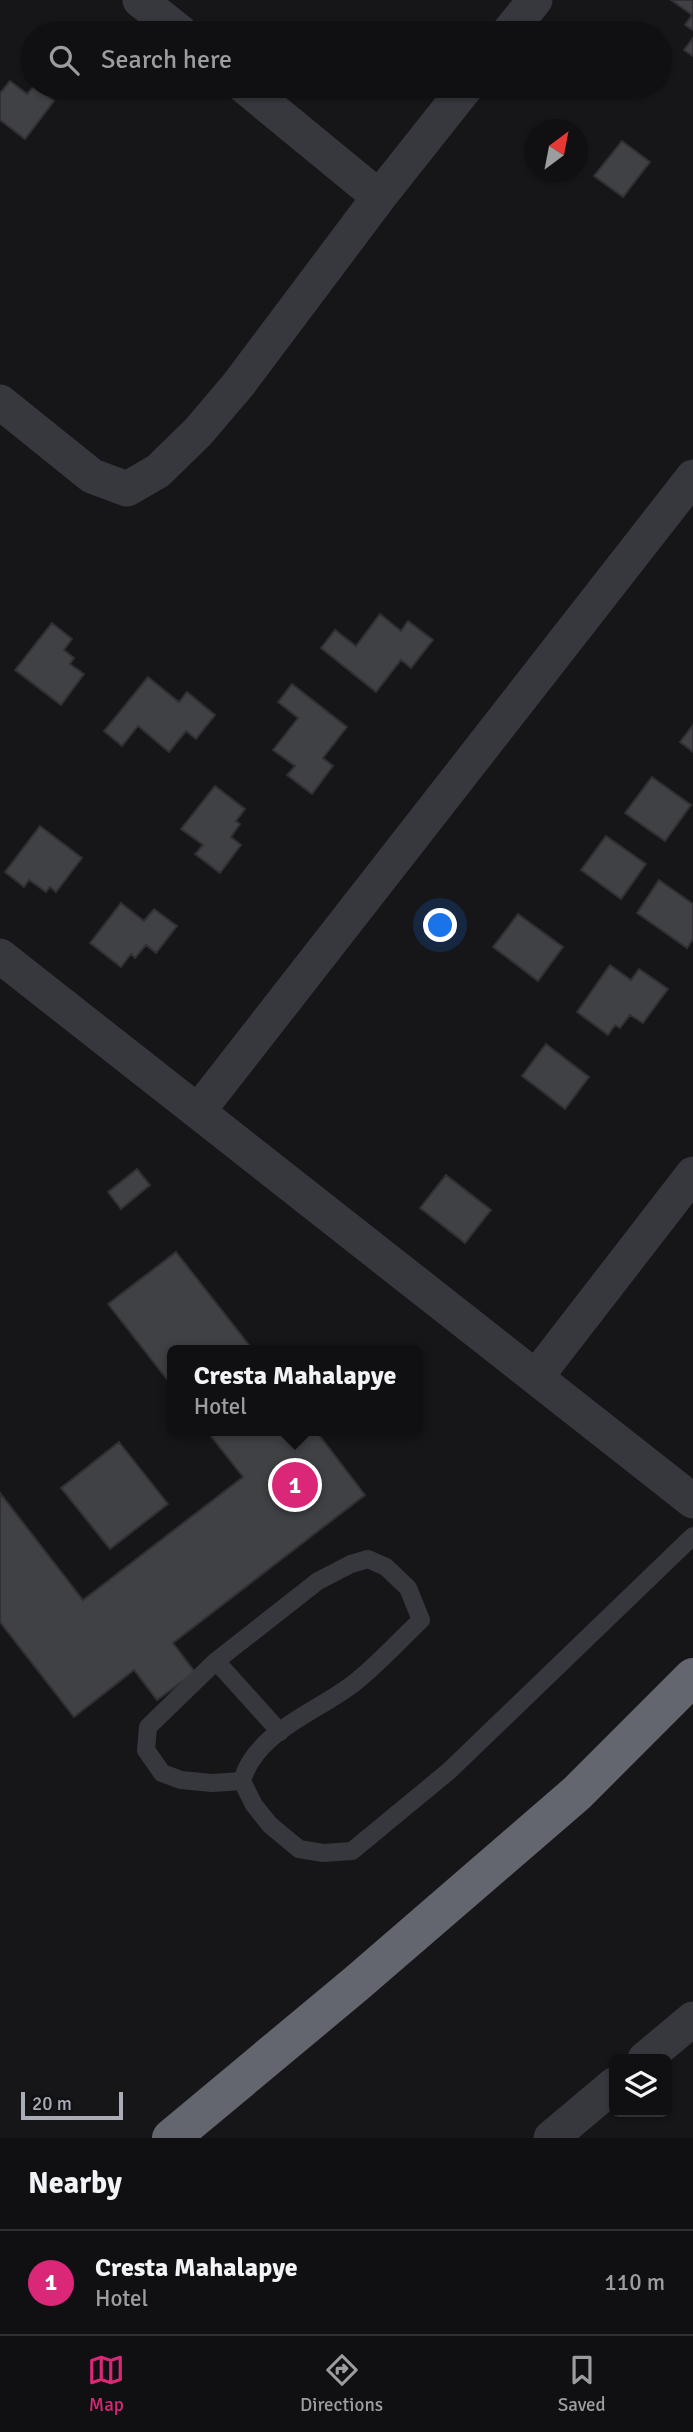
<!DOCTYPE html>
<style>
:root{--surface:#101012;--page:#1e1e20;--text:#f1f3f6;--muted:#9c9d9f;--line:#303032;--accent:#db2777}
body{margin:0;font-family:Signika,sans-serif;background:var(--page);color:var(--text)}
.controls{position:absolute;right:21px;bottom:21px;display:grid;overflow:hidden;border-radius:10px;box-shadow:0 2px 5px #0004}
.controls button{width:63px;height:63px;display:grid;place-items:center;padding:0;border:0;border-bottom:2px solid var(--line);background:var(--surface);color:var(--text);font:35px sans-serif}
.compass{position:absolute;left:525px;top:119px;width:63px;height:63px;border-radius:50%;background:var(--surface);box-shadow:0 2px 5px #0004;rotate:32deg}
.scale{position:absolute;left:21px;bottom:18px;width:102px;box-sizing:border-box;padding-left:7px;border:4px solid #a8adb8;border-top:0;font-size:19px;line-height:24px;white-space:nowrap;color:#a8adb8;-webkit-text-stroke:5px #111113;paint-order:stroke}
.you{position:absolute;left:441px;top:926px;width:24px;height:24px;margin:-18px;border:5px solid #fff;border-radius:50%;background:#1a73e8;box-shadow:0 0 0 10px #1a73e833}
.badge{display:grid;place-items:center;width:46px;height:46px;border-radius:50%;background:var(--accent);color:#fff;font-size:23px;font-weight:700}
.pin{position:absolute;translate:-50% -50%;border:4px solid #fff;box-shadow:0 2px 7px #0006}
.popup{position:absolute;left:167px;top:1345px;width:256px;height:91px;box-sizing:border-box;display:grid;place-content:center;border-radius:10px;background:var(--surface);filter:drop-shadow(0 2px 5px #0005);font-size:23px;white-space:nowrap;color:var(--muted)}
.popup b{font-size:26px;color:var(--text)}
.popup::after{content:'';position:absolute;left:50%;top:100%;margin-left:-14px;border:14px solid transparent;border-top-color:var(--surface)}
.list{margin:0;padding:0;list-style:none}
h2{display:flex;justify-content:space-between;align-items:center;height:91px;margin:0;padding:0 28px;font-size:30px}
h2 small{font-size:23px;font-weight:400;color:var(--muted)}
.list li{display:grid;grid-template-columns:46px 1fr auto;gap:21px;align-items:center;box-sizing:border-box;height:105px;padding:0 28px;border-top:2px solid var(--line)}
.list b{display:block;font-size:26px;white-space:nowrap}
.list p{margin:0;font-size:23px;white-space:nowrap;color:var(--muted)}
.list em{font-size:23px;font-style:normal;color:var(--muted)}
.icon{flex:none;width:38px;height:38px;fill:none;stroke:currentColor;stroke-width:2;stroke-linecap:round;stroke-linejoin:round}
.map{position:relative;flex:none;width:693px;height:2138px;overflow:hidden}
.search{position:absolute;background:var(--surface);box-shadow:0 2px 5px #0004;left:21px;right:21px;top:21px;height:77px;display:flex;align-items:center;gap:18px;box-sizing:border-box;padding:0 24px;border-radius:38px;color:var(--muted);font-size:26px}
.sheet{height:196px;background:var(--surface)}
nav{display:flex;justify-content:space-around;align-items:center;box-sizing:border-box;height:98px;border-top:2px solid var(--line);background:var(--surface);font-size:19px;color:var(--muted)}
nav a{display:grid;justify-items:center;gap:4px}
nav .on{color:var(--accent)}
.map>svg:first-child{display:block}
.building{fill:#404145;stroke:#303034;stroke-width:2}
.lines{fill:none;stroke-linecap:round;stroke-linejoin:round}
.lane{stroke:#37383d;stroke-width:18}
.street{stroke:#37383d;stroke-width:35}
.highway{stroke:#63666e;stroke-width:38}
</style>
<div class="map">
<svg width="693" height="2138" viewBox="0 0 693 2138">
<rect width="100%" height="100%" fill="#161618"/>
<path class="building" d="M671,0H693V30L685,25L692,15Z
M693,38V56L684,50Z
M10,81L27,94L34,86L54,101L25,139L0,120V93Z
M622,141L650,162L623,197L594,176Z
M380,614L401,631L408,621L433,640L411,668L401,660L376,692L321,648L335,630L356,646Z
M52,623L72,639L64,650L74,658L70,664L84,674L61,705L15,670Z
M148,677L179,702L187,692L215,715L196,739L186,731L169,752L138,726L122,746L104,731Z
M292,684L347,727L323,758L333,766L312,794L287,775L295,766L273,750L298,718L278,702Z
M693,725V752L680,742Z
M652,777L691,805L665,841L625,813Z
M215,786L245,809L236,821L240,824L231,837L241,845L220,873L195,854L203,845L181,829Z
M40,826L82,858L56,892L50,887L46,892L29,880L24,887L5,872Z
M606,836L646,864L621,899L581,870Z
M659,880L693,904V939L687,948L637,913Z
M121,903L144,921L154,909L177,926L156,953L146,945L135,958L131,954L121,967L90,943Z
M518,914L563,947L538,981L493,947Z
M610,965L631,980L639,969L668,989L643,1023L630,1015L620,1028L615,1025L608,1035L577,1012Z
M546,1044L589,1077L565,1109L522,1076Z
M137,1169L150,1185L121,1209L108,1192Z
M446,1175L491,1210L465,1243L420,1208Z
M176,1252L253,1350H173V1387L108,1304Z
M207,1431H316L365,1495L173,1643L195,1672L157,1700L134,1670L74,1717L0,1622V1493L83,1600L243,1477Z
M119,1442L168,1504L110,1549L61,1488Z"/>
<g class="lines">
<path class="lane" d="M216,1661L280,1732
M242,1781L212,1783L181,1780L162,1773L146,1750L148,1727L216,1661L318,1581L351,1564L368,1559L386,1567L408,1588L421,1620C400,1640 380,1662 358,1680C321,1711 256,1730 242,1781L254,1805L270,1825L299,1849L323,1853L352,1851L449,1771L693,1536"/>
<path class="street" d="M140,0L181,33
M508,33L535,0
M244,86L379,197
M0,402L92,476L127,489L158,471L198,432L238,385L379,197L467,86
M0,956L693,1501
M199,1110L693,477
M536,1377L693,1174
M645,2059L693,2019
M551,2138L614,2085"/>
<path class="highway" d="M171,2138L357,1983L577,1793L693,1677"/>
</g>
</svg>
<div class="controls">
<button><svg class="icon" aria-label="layers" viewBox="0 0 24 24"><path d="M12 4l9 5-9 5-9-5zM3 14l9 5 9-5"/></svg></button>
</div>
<svg class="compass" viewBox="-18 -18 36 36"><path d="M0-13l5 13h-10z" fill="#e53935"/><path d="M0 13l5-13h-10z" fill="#9c9d9f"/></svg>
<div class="scale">20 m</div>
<div class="you"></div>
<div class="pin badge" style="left:295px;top:1485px">1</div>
<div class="popup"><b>Cresta Mahalapye</b>Hotel</div>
<div class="search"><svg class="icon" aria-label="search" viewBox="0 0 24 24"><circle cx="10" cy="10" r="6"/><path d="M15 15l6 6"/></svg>Search here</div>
</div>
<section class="sheet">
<h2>Nearby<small></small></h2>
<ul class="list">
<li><span class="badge">1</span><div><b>Cresta Mahalapye</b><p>Hotel</p></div><em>110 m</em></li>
</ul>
</section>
<nav>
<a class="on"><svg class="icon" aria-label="map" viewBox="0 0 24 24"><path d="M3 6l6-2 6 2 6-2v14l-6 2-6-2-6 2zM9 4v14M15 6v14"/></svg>Map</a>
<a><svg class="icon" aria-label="directions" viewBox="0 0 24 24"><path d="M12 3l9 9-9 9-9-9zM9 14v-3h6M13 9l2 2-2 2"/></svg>Directions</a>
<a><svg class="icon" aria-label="saved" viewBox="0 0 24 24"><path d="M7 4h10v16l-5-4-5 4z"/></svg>Saved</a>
</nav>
